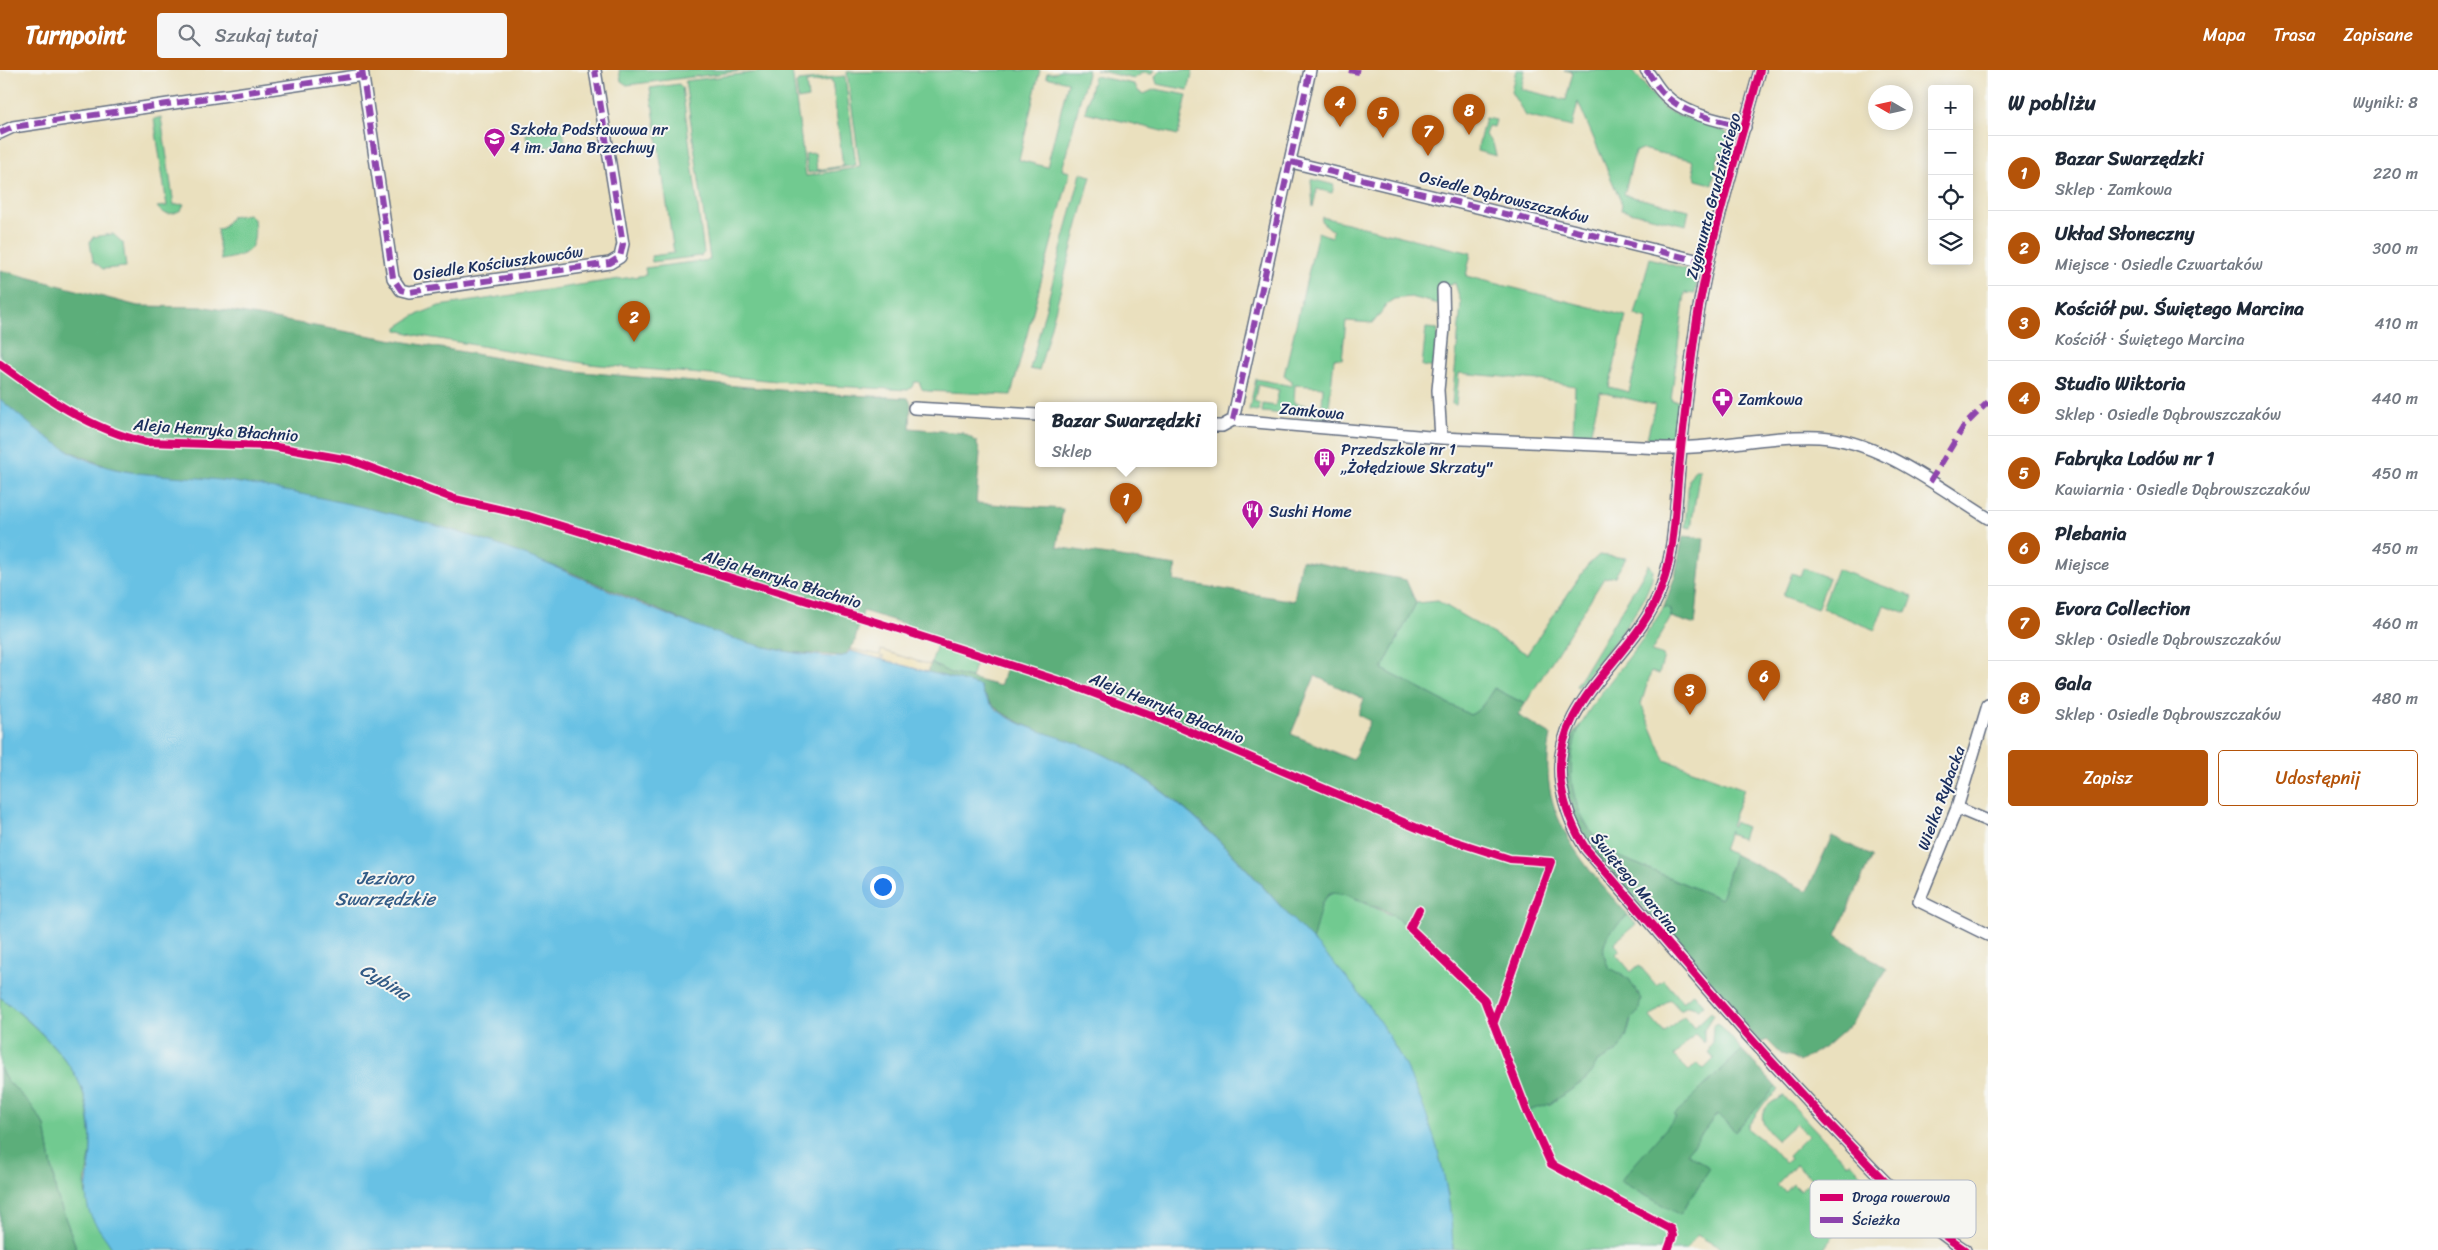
<!DOCTYPE html>
<html lang="pl">
<meta charset="utf-8">
<style>
:root{--surface:#fff;--page:#f6f6f7;--text:#1f2937;--muted:#747a83;--line:#e0e1e3;--accent:#b45309}
body{margin:0;font-family:Sriracha,sans-serif;background:var(--page);color:var(--text)}
.controls{position:absolute;right:15px;top:15px;display:grid;overflow:hidden;border-radius:5px;box-shadow:0 2px 12px #0003}
.controls button{width:45px;height:45px;display:grid;place-items:center;padding:0;border:0;border-bottom:1px solid var(--line);background:var(--surface);color:var(--text);font:25px sans-serif}
.compass{position:absolute;left:1868px;top:15px;width:45px;height:45px;border-radius:50%;background:var(--surface);box-shadow:0 2px 12px #0003;rotate:279deg}
.you{position:absolute;left:882px;top:816px;width:18px;height:18px;margin:-12px;border:4px solid #fff;border-radius:50%;background:#1a73e8;box-shadow:0 0 0 8px #1a73e833}
.badge{display:grid;place-items:center;width:32px;height:32px;border-radius:50%;background:var(--accent);color:#fff;font-size:16px;font-weight:700}
.pin{position:absolute;translate:-50% -41px;filter:drop-shadow(0 1px 2px #0008)}
.pin::after{content:'';position:absolute;top:26px;width:18px;height:15px;background:inherit;clip-path:polygon(0 0,100% 0,50% 100%)}
.popup{position:absolute;left:1035px;top:332px;width:182px;height:65px;box-sizing:border-box;display:grid;place-content:center;border-radius:5px;background:var(--surface);filter:drop-shadow(0 1px 4px #0005);font-size:16px;white-space:nowrap;color:var(--muted)}
.popup b{font-size:19px;color:var(--text)}
.popup::after{content:'';position:absolute;left:50%;top:100%;margin-left:-10px;border:10px solid transparent;border-top-color:var(--surface)}
.list{margin:0;padding:0;list-style:none}
h2{display:flex;justify-content:space-between;align-items:center;height:65px;margin:0;padding:0 20px;font-size:21px}
h2 small{font-size:16px;font-weight:400;color:var(--muted)}
.list li{display:grid;grid-template-columns:32px 1fr auto;gap:15px;align-items:center;box-sizing:border-box;height:75px;padding:0 20px;border-top:1px solid var(--line)}
.list b{display:block;font-size:19px;white-space:nowrap}
.list p{margin:0;font-size:16px;white-space:nowrap;color:var(--muted)}
.list em{font-size:16px;font-style:normal;color:var(--muted)}
.actions{display:flex;gap:10px;padding:15px 20px}
.actions a{flex:1;padding:11px 0;border:1px solid var(--accent);border-radius:5px;text-align:center;font-size:18px;color:var(--accent)}
.actions .main{background:var(--accent);color:#fff}
.icon{flex:none;width:28px;height:28px;fill:none;stroke:currentColor;stroke-width:2;stroke-linecap:round;stroke-linejoin:round}
.map{position:relative;flex:none;width:1988px;height:1180px;overflow:hidden}
header{display:flex;align-items:center;gap:30px;box-sizing:border-box;height:70px;padding:0 25px;background:var(--accent);color:#fff}
header strong{font-size:24px}
nav{display:flex;gap:28px;margin-inline-start:auto;font-size:18px}
.search{width:350px;height:45px;background:var(--page);display:flex;align-items:center;gap:12px;box-sizing:border-box;padding:0 18px;border-radius:5px;color:var(--muted);font-size:19px}
main{display:flex}
aside{flex:1;background:var(--surface)}
.map>svg:first-child{display:block}
.green{fill:#71ca90;stroke:#467c77;fill-rule:evenodd}
.forest{fill:#5cae7a;stroke:#3c6e6c;fill-rule:evenodd}
.sand{fill:#eeda9e;stroke:#84847e}
.water{fill:#67c1e4;stroke:#4178a1}
.lines{fill:none;stroke-linecap:round;stroke-linejoin:round}
.minor-casing{stroke:#636d80;stroke-width:14}
.minor{stroke:#fff;stroke-width:11}
.quiet{stroke:#8e44ad;stroke-width:6;stroke-dasharray:12 6;stroke-linecap:butt}
.cycleway-casing{stroke:#f6f6f2;stroke-width:11}
.cycleway{stroke:#d6006c;stroke-width:8}
.labels{text-anchor:middle;dominant-baseline:central;stroke-width:4;stroke-linejoin:round;paint-order:stroke}
.poi-label{font-size:16px;fill:#1b2f5e;stroke:#f6f6f2;text-anchor:start}
.street-label{font-size:16px;fill:#1b2f5e;stroke:#f6f6f2}
.water-label{font-size:18px;font-style:italic;fill:#325b86;stroke:#f6f6f2}
.key{fill:#f6f6f2;stroke:#b4bac6;stroke-width:1}
.key-label{font-size:14px;fill:#1b2f5e}
</style>
<header>
<strong>Turnpoint</strong>
<div class="search"><svg class="icon" aria-label="search" viewBox="0 0 24 24"><circle cx="10" cy="10" r="6"/><path d="M15 15l6 6"/></svg>Szukaj tutaj</div>
<nav><a>Mapa</a><a>Trasa</a><a>Zapisane</a></nav>
</header>
<main>
<div class="map">
<svg width="1988" height="1180" viewBox="0 0 1988 1180">
<rect width="100%" height="100%" fill="#f6f6f2"/>
<filter id="ink" filterUnits="userSpaceOnUse"><feTurbulence type="fractalNoise" baseFrequency=".02" numOctaves="2"/><feDisplacementMap in="SourceGraphic" scale="10" xChannelSelector="R" yChannelSelector="G"/><feConvolveMatrix kernelMatrix="1 2 1 2 8 2 1 2 1" color-interpolation-filters="sRGB"/></filter>
<filter id="wash" filterUnits="userSpaceOnUse"><feTurbulence type="fractalNoise" baseFrequency=".0096" numOctaves="4" result="noise"/><feDisplacementMap in="SourceGraphic" scale="20" xChannelSelector="R" yChannelSelector="G"/><feGaussianBlur stdDeviation="1.12" result="paint"/><feColorMatrix in="noise" values="0 0 0 0 0 0 0 0 0 0 0 0 0 0 0 0 0 1.4 0 .05"/><feComposite in="paint" operator="in"/></filter>
<g filter="url(#wash)">
<rect width="100%" height="100%" fill="#eae0be"/>
<path class="green" d="M619,0H750L627,15L621,11Z
M775,0H792L806,106L860,97L847,2L1040,0L1019,90L1047,97L1068,12L1046,7L1047,3H1054L1060,0H1088L1062,100L1070,102L1011,325L927,321L922,319L919,312H914L912,317L908,320L833,316L589,294L421,266L397,260V257L414,246L439,236L646,205L645,198L710,190L685,11Z
M1096,0H1155L1152,4L1142,3L1134,9Z
M1160,0H1193L1188,20L1157,14L1155,7Z
M1516,0H1525L1521,19L1566,30L1573,2L1564,0H1632L1665,40L1726,62L1730,70L1728,83L1720,81L1712,114L1696,110L1692,90L1641,79L1635,82L1624,125L1689,140L1686,155L1621,140L1622,134L1578,32L1572,57L1526,46L1511,22Z
M845,6L856,95L808,103L805,84L815,83L817,100L843,96L832,10L806,13L808,28L798,30L796,13L799,11Z
M1094,6L1134,14L1139,22L1144,24L1155,19L1187,25L1178,65L1085,42Z
M679,14L682,17L704,183L701,186L652,192L651,186L674,183L650,18Z
M161,47L174,135L184,134L181,140C172,145 164,146 157,137L167,136L154,49Z
M1485,48L1496,50L1494,57L1488,56L1485,65L1493,73L1496,86L1477,81Z
M563,59L565,74L528,80L526,64Z
M1081,103L1091,106L1039,301L1030,299Z
M1311,109L1334,115L1332,123L1317,119L1313,137Z
M248,144L254,149C257,179 251,185 221,190L217,159L223,158L231,147Z
M1322,147L1471,183L1466,206L1626,246L1609,317L1629,322L1647,249L1635,245L1650,188L1694,202L1698,209L1695,224L1685,223L1671,330L1682,332L1677,365L1674,368H1647L1655,335L1600,322L1590,365L1573,364L1575,316L1538,310L1459,303L1456,335L1452,334L1461,233L1455,213L1437,220L1439,234L1411,227L1394,229L1388,233L1373,253L1346,251L1342,289L1334,288L1328,348L1310,347L1311,335L1322,336L1323,317L1295,315L1294,333L1307,335L1306,346L1262,342L1263,334L1275,336L1279,320L1258,315L1254,331L1260,333L1258,341L1249,340L1256,309L1292,316V311L1284,305L1318,162L1331,167L1333,161L1321,151Z
M113,164L123,173L126,197L103,199L93,191L90,172L93,167Z
M1426,258L1438,259L1435,298L1422,296Z
M1695,399H1700L1691,458L1685,457L1689,409Z
M1599,485L1626,488L1615,506L1604,508L1525,634L1494,618C1488,627 1481,641 1470,645L1382,599L1416,533L1438,531L1527,584L1587,496Z
M1649,494L1653,500C1652,532 1598,591 1578,617L1576,616Z
M1803,498L1829,508L1817,539L1783,526L1792,503L1800,506Z
M1837,499L1913,527L1907,543L1884,535L1875,560L1822,538Z
M1664,537L1671,538V547L1651,582L1664,586L1659,604L1651,602L1641,634L1665,690L1744,719L1731,755L1733,756L1734,752L1746,757L1742,769L1730,764V760L1723,780L1734,784L1721,829L1615,785C1576,757 1557,701 1580,656C1595,627 1617,604 1636,578C1646,565 1655,551 1664,537Z
M937,575L977,588L971,608L950,603L931,593Z
M1333,823L1348,825L1397,848L1480,924L1488,937L1522,1030L1550,1034L1584,1011L1597,992L1617,982L1626,967L1639,924L1629,909L1609,898C1595,871 1610,862 1628,845L1636,854L1614,873L1620,880L1616,884L1631,902L1639,895L1656,915L1664,910L1683,932L1694,923L1704,935L1699,939L1688,936L1680,940L1670,929L1650,947L1664,963L1684,946L1694,958L1711,942L1713,945L1704,959V973L1695,964L1674,986L1689,1001L1697,993L1704,999L1714,989L1708,982L1710,980L1709,978L1712,973L1713,956L1718,953L1742,980L1675,1045L1677,1047L1621,1111L1710,1098L1687,1083L1717,1044L1735,1061L1776,1017L1779,1020L1765,1032L1748,1056V1059L1770,1076L1785,1093L1790,1089L1788,1086L1808,1066L1796,1053L1777,1070C1755,1051 1758,1037 1784,1026L1847,1094L1851,1092L1877,1122L1868,1130L1862,1126L1823,1180H1724L1697,1165L1686,1180H1453L1448,1124L1425,1044L1362,927L1312,872C1316,857 1317,829 1333,823ZM1796,1094L1812,1109L1800,1121L1793,1114L1786,1122L1776,1115Z
M0,927C26,948 66,983 80,1014C87,1032 90,1053 91,1073C92,1090 82,1109 86,1126C91,1147 103,1161 113,1180H77L56,1123L45,1056L31,1035L5,1008L0,998Z"/>
<path class="forest" d="M0,200L138,236L206,237L572,301L814,323L908,328L911,334L910,358L963,363L976,371L980,383L976,433L1063,439L1057,477L1176,496L1174,511L1294,531L1301,490L1406,510L1416,533L1382,599L1470,645C1481,641 1488,627 1494,618L1525,634L1518,645L1551,665C1535,742 1581,792 1628,845C1611,862 1595,871 1609,898L1629,909L1641,929L1638,942L1630,951L1626,967L1617,982L1597,992L1589,1006L1581,1013L1550,1034L1527,1041L1484,929L1410,858L1388,842L1348,825L1333,823L1328,825L1322,832L1312,872C1251,803 1191,730 1108,687C1071,669 993,655 980,616L928,602L931,593L950,603L1000,616L1007,595L913,564L902,553L863,541L854,574L844,586L788,582L737,571L703,559L570,502L456,461L334,432L240,413L135,403L110,398L60,377L29,355L0,329ZM1315,606L1364,629L1358,645L1370,651L1353,690L1291,664Z
M1683,466L1704,468L1695,555L1671,547V539L1664,537L1675,506Z
M1580,655C1561,703 1573,755 1615,785L1721,829L1734,784L1807,821L1832,766L1872,786L1836,865L1887,899L1851,954L1826,976L1799,992L1793,987L1781,984L1767,970L1760,973L1588,775L1578,758L1566,722L1565,679L1572,665Z
M1742,980L1776,1017L1735,1061L1717,1044L1687,1083L1710,1098L1680,1145L1620,1111L1676,1047L1674,1045Z
M0,998L5,1008L31,1035L45,1056L56,1123L77,1180H0Z"/>
<path class="sand" d="M851,579L880,585L881,580L930,595L928,602L883,590L884,587L881,586L880,589L850,581Z"/>
<path class="water" d="M0,329C42,366 79,396 137,403C171,407 206,407 240,413C333,429 434,450 522,484C617,520 719,578 821,586C831,587 843,590 850,581L980,616C992,654 1050,662 1084,676C1100,682 1117,691 1132,701C1190,737 1236,787 1281,837C1308,867 1338,895 1362,927C1416,997 1451,1092 1453,1180H113C106,1167 94,1155 89,1141C82,1119 91,1099 91,1077C91,1056 88,1029 78,1010C61,978 28,949 0,927Z"/>
</g>
<g filter="url(#ink)">
<g class="lines">
<defs>
<path id="minor" d="M362,0L393,208L401,220L409,222L610,193L620,187L623,174L595,0
M1646,0C1653,8 1657,18 1665,25C1685,45 1718,50 1745,57
M1760,0C1736,89 1706,178 1694,270C1688,316 1682,363 1678,410C1675,445 1674,482 1662,516C1638,587 1549,631 1561,714C1565,738 1573,759 1586,779C1671,876 1753,975 1843,1068C1881,1107 1918,1150 1965,1180
M0,63L13,57L363,5
M1291,92L1708,193
M914,338L1038,345
M1233,350L1310,0
M1214,356H1222L1233,350L1441,368L1663,378C1715,379 1767,365 1819,367C1879,370 1938,417 1988,448
M1441,368L1438,320L1444,258L1443,219
M1988,635L1957,738L1919,831L1988,865
M1957,738L1988,751"/>
</defs>
<use href="#minor" class="minor-casing"/>
<use href="#minor" class="minor"/>
<path class="quiet" d="M362,0L393,208L401,220L409,222L610,193L620,187L623,174L595,0
M1349,0L1359,2
M1646,0C1653,8 1657,18 1665,25C1685,45 1718,50 1745,57
M0,63L13,57L363,5
M1291,92L1708,193
M1233,350L1310,0
M1930,412L1964,356L1988,332"/>
<defs>
<path id="cycleway" d="M1760,0C1736,89 1706,178 1694,270C1688,316 1682,363 1678,410C1675,445 1674,482 1662,516C1638,587 1549,631 1561,714C1565,738 1573,759 1586,779C1671,876 1753,975 1843,1068C1881,1107 1918,1150 1965,1180
M0,294C45,327 91,360 146,372L271,376L350,390L455,429L529,446L892,557L1066,613L1146,643L1429,763L1510,789L1551,792L1494,952
M1419,840L1410,858L1484,929L1527,1041L1551,1094L1671,1159L1673,1166L1668,1180"/>
</defs>
<use href="#cycleway" class="cycleway-casing"/>
<use href="#cycleway" class="cycleway"/>
</g>
</g>
<defs>
<symbol id="school-pin" viewBox="-11 -11 22 30"><path d="M0 17L-7.5 6A9.5 9.5 0 1 1 7.5 6Z" fill="#b5179e" stroke="#f6f6f2"/><path d="M0-5L7-2L0 1L-7-2ZM-4 1L0 2.5L4 1V4Q0 6-4 4Z" fill="#fff"/></symbol>
<symbol id="pharmacy-pin" viewBox="-11 -11 22 30"><path d="M0 17L-7.5 6A9.5 9.5 0 1 1 7.5 6Z" fill="#b5179e" stroke="#f6f6f2"/><path d="M-2-6h4v4h4v4h-4v4h-4v-4h-4v-4h4Z" fill="#fff"/></symbol>
<symbol id="building-pin" viewBox="-11 -11 22 30"><path d="M0 17L-7.5 6A9.5 9.5 0 1 1 7.5 6Z" fill="#b5179e" stroke="#f6f6f2"/><path d="M-4-6H4V6H1V3H-1V6H-4ZM-2.5-4.3h1.7v1.8h-1.7ZM.8-4.3h1.7v1.8H.8ZM-2.5-1h1.7V.8h-1.7ZM.8-1h1.7V.8H.8Z" fill="#fff"/></symbol>
<symbol id="restaurant-pin" viewBox="-11 -11 22 30"><path d="M0 17L-7.5 6A9.5 9.5 0 1 1 7.5 6Z" fill="#b5179e" stroke="#f6f6f2"/><path d="M-5-6h1v4h1v-4h1v4h1v-4h1v5L-1.5 .5V6h-2V.5L-5-1ZM5-6V6H3V1.5H1.5Q1.5-4 5-6Z" fill="#fff"/></symbol>
</defs>
<g fill-rule="evenodd">
<use href="#school-pin" x="482" y="56" width="25" height="34"/>
<use href="#pharmacy-pin" x="1710" y="316" width="25" height="34"/>
<use href="#building-pin" x="1312" y="376" width="25" height="34"/>
<use href="#restaurant-pin" x="1240" y="428" width="25" height="34"/>
</g>
<g class="labels">
<g class="poi-label">
<text x="510" y="59">Szkoła Podstawowa nr<tspan x="510" dy="18">4 im. Jana Brzechwy</tspan></text>
<text x="1738" y="329">Zamkowa</text>
<text x="1341" y="379">Przedszkole nr 1<tspan x="1341" dy="18">„Żołędziowe Skrzaty"</tspan></text>
<text x="1269" y="441">Sushi Home</text>
</g>
<g class="street-label">
<text transform="translate(1713 126) rotate(-75)">Zygmunta Grudzińskiego</text>
<text transform="translate(1504 127) rotate(14)">Osiedle Dąbrowszczaków</text>
<text transform="translate(498 193) rotate(-8)">Osiedle Kościuszkowców</text>
<text transform="translate(1312 341) rotate(5)">Zamkowa</text>
<text transform="translate(216 360) rotate(4)">Aleja Henryka Błachnio</text>
<text transform="translate(782 509) rotate(17)">Aleja Henryka Błachnio</text>
<text transform="translate(1167 638) rotate(22)">Aleja Henryka Błachnio</text>
<text transform="translate(1941 728) rotate(-70)">Wielka Rybacka</text>
<text transform="translate(1635 813) rotate(50)">Świętego Marcina</text>
</g>
<g class="water-label">
<text x="385" y="808">Jezioro<tspan x="385" dy="21">Swarzędzkie</tspan></text>
<text transform="translate(385 912) rotate(31)">Cybina</text>
</g>
</g>
<rect x="1810" y="1110" width="166" height="58" rx="8" class="key"/>
<rect x="1820" y="1124" width="23" height="7" fill="#d6006c"/>
<rect x="1820" y="1147" width="23" height="6" fill="#8e44ad"/>
<g class="key-label">
<text x="1852" y="1132">Droga rowerowa</text>
<text x="1852" y="1155">Ścieżka</text>
</g>
</svg>
<div class="controls">
<button>+</button>
<button>−</button>
<button><svg class="icon" aria-label="locate" viewBox="0 0 24 24"><circle cx="12" cy="12" r="6"/><path d="M12 2v4M12 18v4M2 12h4M18 12h4"/></svg></button>
<button><svg class="icon" aria-label="layers" viewBox="0 0 24 24"><path d="M12 4l9 5-9 5-9-5zM3 14l9 5 9-5"/></svg></button>
</div>
<svg class="compass" viewBox="-18 -18 36 36"><path d="M0-13l5 13h-10z" fill="#e53935"/><path d="M0 13l5-13h-10z" fill="#747a83"/></svg>
<div class="you"></div>
<div class="pin badge" style="left:1126px;top:454px">1</div>
<div class="popup"><b>Bazar Swarzędzki</b>Sklep</div>
<div class="pin badge" style="left:634px;top:272px">2</div>
<div class="pin badge" style="left:1690px;top:645px">3</div>
<div class="pin badge" style="left:1340px;top:57px">4</div>
<div class="pin badge" style="left:1383px;top:68px">5</div>
<div class="pin badge" style="left:1764px;top:631px">6</div>
<div class="pin badge" style="left:1428px;top:86px">7</div>
<div class="pin badge" style="left:1469px;top:65px">8</div>
</div>
<aside>
<h2>W pobliżu<small>Wyniki: 8</small></h2>
<ul class="list">
<li><span class="badge">1</span><div><b>Bazar Swarzędzki</b><p>Sklep · Zamkowa</p></div><em>220 m</em></li>
<li><span class="badge">2</span><div><b>Układ Słoneczny</b><p>Miejsce · Osiedle Czwartaków</p></div><em>300 m</em></li>
<li><span class="badge">3</span><div><b>Kościół pw. Świętego Marcina</b><p>Kościół · Świętego Marcina</p></div><em>410 m</em></li>
<li><span class="badge">4</span><div><b>Studio Wiktoria</b><p>Sklep · Osiedle Dąbrowszczaków</p></div><em>440 m</em></li>
<li><span class="badge">5</span><div><b>Fabryka Lodów nr 1</b><p>Kawiarnia · Osiedle Dąbrowszczaków</p></div><em>450 m</em></li>
<li><span class="badge">6</span><div><b>Plebania</b><p>Miejsce</p></div><em>450 m</em></li>
<li><span class="badge">7</span><div><b>Evora Collection</b><p>Sklep · Osiedle Dąbrowszczaków</p></div><em>460 m</em></li>
<li><span class="badge">8</span><div><b>Gala</b><p>Sklep · Osiedle Dąbrowszczaków</p></div><em>480 m</em></li>
</ul>
<div class="actions"><a class="main">Zapisz</a><a>Udostępnij</a></div>
</aside>
</main>
